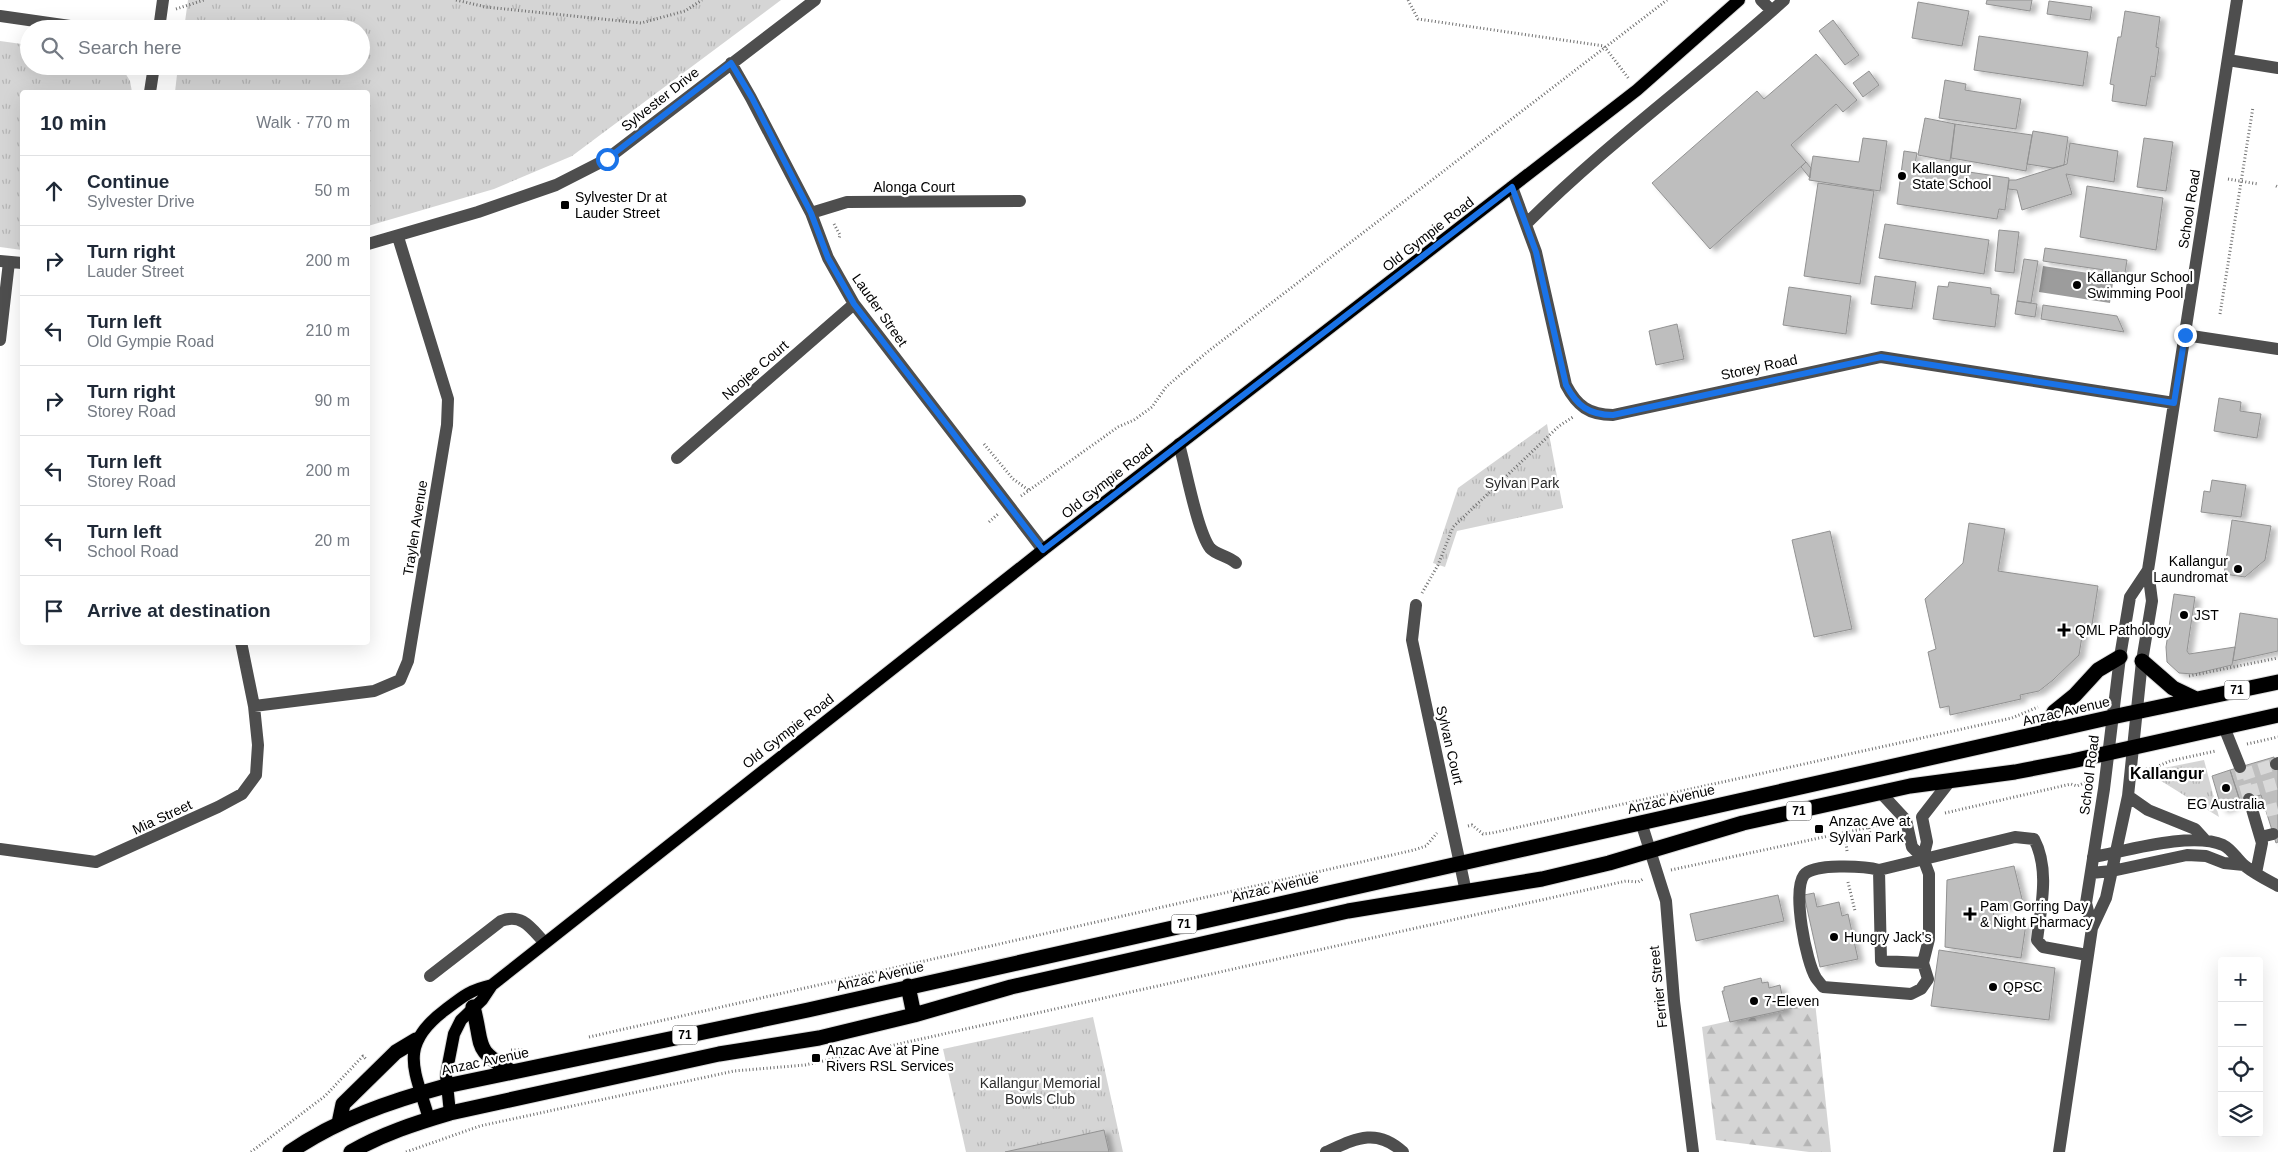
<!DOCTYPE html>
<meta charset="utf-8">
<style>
:root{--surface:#fff;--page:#f6f6f7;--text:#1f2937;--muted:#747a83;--line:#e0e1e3}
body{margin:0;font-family:Arial,sans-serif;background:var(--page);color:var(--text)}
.controls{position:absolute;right:15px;bottom:15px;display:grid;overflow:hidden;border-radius:5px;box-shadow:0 5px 20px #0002}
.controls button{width:45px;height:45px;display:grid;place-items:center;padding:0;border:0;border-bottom:1px solid var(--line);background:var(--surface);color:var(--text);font:25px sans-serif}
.stop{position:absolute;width:15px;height:15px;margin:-11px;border:4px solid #1a73e8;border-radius:50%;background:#fff}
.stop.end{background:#1a73e8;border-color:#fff;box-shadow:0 1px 5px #0008}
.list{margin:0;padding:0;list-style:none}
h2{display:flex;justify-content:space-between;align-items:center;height:65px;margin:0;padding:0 20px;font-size:21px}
h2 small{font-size:16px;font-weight:400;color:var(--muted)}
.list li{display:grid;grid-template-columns:32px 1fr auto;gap:15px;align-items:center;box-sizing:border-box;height:70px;padding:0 20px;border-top:1px solid var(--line)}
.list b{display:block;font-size:19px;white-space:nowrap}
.list p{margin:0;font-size:16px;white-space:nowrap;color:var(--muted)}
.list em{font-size:16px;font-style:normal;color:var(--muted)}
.icon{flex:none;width:28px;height:28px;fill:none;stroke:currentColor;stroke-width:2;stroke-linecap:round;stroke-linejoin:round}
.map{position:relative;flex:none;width:2278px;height:1152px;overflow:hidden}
.search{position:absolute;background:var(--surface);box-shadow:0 5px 20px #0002;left:20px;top:20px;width:350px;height:55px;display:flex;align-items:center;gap:12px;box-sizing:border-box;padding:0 18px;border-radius:28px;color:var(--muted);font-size:19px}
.panel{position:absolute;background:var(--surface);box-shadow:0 5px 20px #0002;left:20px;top:90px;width:350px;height:555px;border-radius:5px}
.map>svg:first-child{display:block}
.forest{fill:url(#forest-firs)}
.park{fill:url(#park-tufts)}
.water{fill:#9c9c9c}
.building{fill:#bebebe;stroke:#929292;filter:url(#shadow)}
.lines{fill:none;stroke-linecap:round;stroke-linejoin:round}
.minor-tunnel{stroke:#d9d9d9;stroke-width:12;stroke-dasharray:12 6;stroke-linecap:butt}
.major-casing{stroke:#dbdbdb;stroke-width:14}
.highway-casing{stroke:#dbdbdb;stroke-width:17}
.path{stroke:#707070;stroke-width:3;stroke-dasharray:1 2.5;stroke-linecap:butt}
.minor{stroke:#4e4e4e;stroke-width:12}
.major{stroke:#000;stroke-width:12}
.highway{stroke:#000;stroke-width:15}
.route{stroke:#1a73e8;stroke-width:6}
.poi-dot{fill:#000;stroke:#fff;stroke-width:2}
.labels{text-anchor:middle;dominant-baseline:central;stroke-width:4.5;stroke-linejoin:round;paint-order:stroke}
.shield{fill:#fff;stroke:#4c4c4c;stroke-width:1}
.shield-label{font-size:12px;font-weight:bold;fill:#000}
.street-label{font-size:14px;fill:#000;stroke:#fff}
.poi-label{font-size:14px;fill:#000;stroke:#fff;text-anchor:start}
.park-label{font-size:14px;fill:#2c2c2c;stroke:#fff}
.quarter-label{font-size:16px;font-weight:bold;fill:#000;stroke:#fff}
</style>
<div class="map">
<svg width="2278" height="1152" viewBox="0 0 2278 1152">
<defs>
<pattern id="forest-firs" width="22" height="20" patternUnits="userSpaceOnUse" patternTransform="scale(1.25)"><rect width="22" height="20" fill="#d5d5d5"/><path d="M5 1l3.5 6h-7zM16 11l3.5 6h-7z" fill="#b5b5b5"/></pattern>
<pattern id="park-tufts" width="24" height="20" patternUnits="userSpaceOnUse" patternTransform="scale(1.25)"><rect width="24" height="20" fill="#d5d5d5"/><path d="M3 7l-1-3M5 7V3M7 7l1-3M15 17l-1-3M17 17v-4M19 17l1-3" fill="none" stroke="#b5b5b5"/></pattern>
<filter id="shadow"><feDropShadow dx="5.5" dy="3" stdDeviation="2.5" flood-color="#0004"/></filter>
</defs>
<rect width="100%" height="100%" fill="#fff"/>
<path class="forest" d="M1815,1002L1831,1152H1809L1716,1140L1702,1027Z"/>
<path class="park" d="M188,0H781L572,156L494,189L368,226V92H175L178,66H361V29H184Z
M0,41L29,45V66H121L130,81L132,92H22V250L0,247Z
M1547,424L1563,508L1457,531L1445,567L1433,563L1458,488Z
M2204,760L2219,817L2158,779L2159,772L2164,768Z
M1093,1017L1123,1152H966L943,1049Z"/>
<path class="water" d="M2043,266L2114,277L2110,303L2039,292Z"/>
<path class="building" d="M1987,0H2032L2030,11L1986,4Z
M2049,1L2092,7L2090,20L2047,14Z
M1918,2L1969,11L1962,46L1912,38Z
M2125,11L2160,17L2156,47L2159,48L2155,77L2151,76L2146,106L2112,101L2114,85L2110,84L2118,37H2121Z
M1833,20L1859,55L1845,65L1819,31Z
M1979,36L2088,52L2083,86L1974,70Z
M1816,54L1857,100L1843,112L1836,104L1791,145L1806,162L1710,249L1652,183L1757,91L1764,99Z
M1869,71L1879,85L1863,97L1853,83Z
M1945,80L1966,84L1965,90L2021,99L2016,129L1939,118Z
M1925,118L1955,124L1950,161L1918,155Z
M1955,124L2032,135L2026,171L1951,158Z
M2033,131L2068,137L2064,165L2053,168L2027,164Z
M1863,138L1887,141L1880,191L1809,180L1813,156L1859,162Z
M2144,138L2173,142L2166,191L2137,187Z
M2070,143L2118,151L2114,182L2066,174L2072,194L2022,210L2017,190L2008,189L2009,180H2016L2067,164Z
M1904,151L1917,153L1915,164L2009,178L2005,210L1999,209L1997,219L1897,204Z
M1806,162L1811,168L1810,178L1801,167Z
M1818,183L1874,191L1860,284L1804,276Z
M2087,186L2163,198L2156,250L2080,237Z
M1885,224L1989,240L1984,274L1879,258Z
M1999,230L2019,232L2014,273L1995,271Z
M2045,248L2127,260L2125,273L2043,261Z
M2024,259L2038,261L2031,303L2017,301Z
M1875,276L1916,282L1912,309L1871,304Z
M1949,282L1991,288V294L1999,295L1995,327L1933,319L1938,286L1948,287Z
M1789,287L1851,296L1846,334L1783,325Z
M2017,301L2037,304L2035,317L2015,314Z
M2043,305L2117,316L2124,332L2041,319Z
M1677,324L1684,359L1656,365L1649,331Z
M2219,398L2241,402L2240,411L2261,414L2257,438L2214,431Z
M2212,480L2246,485L2241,517L2201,512L2204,491L2210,492Z
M2232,520L2271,526L2265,560L2245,577L2224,574Z
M1969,523L2005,529L1998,571L2098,586L2092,625L2084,624L2079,655L2053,680L2039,691L2020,695L2021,699L1950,715L1949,706L1940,708L1928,652L1936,649L1925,599L1963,563Z
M1830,531L1852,629L1814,637L1792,540Z
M2174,594L2195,597L2187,651L2189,654L2235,647L2232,665L2194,674L2179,673L2167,662L2166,647Z
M2240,613L2278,619V651L2233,661Z
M2274,757L2278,771V842L2276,843L2261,795L2240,801L2230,770Z
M2230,770L2240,801L2233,803L2234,806L2222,810L2212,776Z
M2014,866L2023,903L1994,910L1993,919L2026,924L2021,958L1945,947L1947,880Z
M1814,893L1817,907L1839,902L1842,916L1848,914L1858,959L1820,967L1804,895Z
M1778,895L1784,921L1696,941L1690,914Z
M1939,950L2055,968L2049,1020L1931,1006Z
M1761,978L1762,983L1768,982L1769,988L1780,985L1785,1010L1730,1022L1722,991H1724V987Z
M1104,1130L1109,1152H1005Z"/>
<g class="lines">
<path class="minor-tunnel" d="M2240,767L2249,799
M2242,775L2276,764
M2247,792L2278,783
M2266,811L2278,808"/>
<defs>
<path id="major" d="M450,1113L446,1075L454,1034L461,1020L482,1000L492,985L1043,550L1637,90L1739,0
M429,1119C415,1070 397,1046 445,1010C463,996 470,990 492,985"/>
<path id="highway" d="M2142,661L2173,688L2196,699
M2046,732L2054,712L2075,695L2098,670L2120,657
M908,986L914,1015
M473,1007C484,1048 472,1048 512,1072
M339,1123L343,1104L396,1052L416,1040
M290,1152C338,1119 391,1101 446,1086L808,1010L2112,717L2278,682
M351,1152C382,1134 416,1123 450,1113L719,1054L819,1038L914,1015L1011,987L1348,911L1542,879L1609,863L1743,823L1910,786L2015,772L2072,761L2278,715"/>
</defs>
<use href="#major" class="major-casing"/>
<use href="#highway" class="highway-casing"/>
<path class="path" d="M456,0L486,7L641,23L685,11L702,0
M1408,0L1418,19L1604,46L1629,79
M176,9L204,0
M2228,179L2258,184
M2276,186L2278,187
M834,224L840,235L839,239
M2220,314L2253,107
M984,444L1013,479L1030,491
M1021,496L1118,427L1134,420L1152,407L1166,387L1206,353L1667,0
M989,522L998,514
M1422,593L1438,565L1453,527L1559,426L1573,417
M2189,676L2278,658
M2247,744L2278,737
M2146,769L2154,768L2170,761L2216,751
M1945,813L2071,784L2077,786L2091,780
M1468,826L1472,825L1483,834L1492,833L2012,718L2038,707
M1847,851L1846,842L1871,836L1868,826
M1671,870L1889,823
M1848,882L1855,911
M589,1037L1414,850L1426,846L1437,833
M511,1050H527
M251,1152L325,1096L363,1056L366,1059
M406,1152L480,1126L734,1071L805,1065L1626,881L1638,882L1643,879"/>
<path class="minor" d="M1761,0L1772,11
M0,16L91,29
M159,29L163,0
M2228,60L2278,68
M731,63L751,98L811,213L828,258L854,304L1043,550
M150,92L154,66
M1512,187L1536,252L1566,385C1577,406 1589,415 1613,415L1881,357L2174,403
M811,213L847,202L1020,201
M1527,223C1607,143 1700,76 1784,0
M368,244L478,212L556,185L607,159L815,0
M0,261L22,263
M2185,335L2278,349
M0,340L9,262
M1179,444C1186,469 1197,530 1210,548C1216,555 1229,556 1236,563
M677,458L854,304
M1416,605L1412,640L1466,892
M254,706L374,691L400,680L408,661L447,425L448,399L398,237
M2224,727L2240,767
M2276,764L2278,763
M1881,793L1906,820L1912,847L1923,858L1929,874V939L1923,963L1881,961L1879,870L2015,837L2034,839C2050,869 2041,907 2037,940L2043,947L2087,955
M2128,796L2148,810L2195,829L2205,840
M2249,799L2262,843L2256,873
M1641,822L1666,901L1674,1001L1693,1152
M2261,837L2273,834
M0,849L96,862L218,807L242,794L256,775L258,745L254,706L241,642
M2093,857C2126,851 2192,831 2223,845C2233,850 2236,859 2245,866C2255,874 2267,880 2278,886
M1923,858L1927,842L1922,817L1950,781
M1879,870C1865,866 1813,863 1804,875C1792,891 1806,962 1816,978C1818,981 1821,984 1823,987L1911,994L1921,989L1928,979L1923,963
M2091,873L2112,871L2187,855L2206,856L2224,863L2244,865
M2092,928L2086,903L2104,789L2120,657L2130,597L2148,570
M430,976L501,921C522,913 531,928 544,942
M1326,1152C1355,1139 1376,1127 1403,1152
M2059,1152L2092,928L2106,898L2128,796L2142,661L2152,601L2148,570L2237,0"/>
<use href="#major" class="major"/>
<use href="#highway" class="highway"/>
</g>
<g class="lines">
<path class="route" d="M607,159L731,63L752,98L811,213L828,258L854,304L1043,550L1512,187L1536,252L1566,385C1577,406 1589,415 1613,415L1881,357L2174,403L2185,335"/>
</g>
<g class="poi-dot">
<circle cx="1902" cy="176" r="5"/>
<rect x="560" y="200" width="10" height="10" rx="2.5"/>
<circle cx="2077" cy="285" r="5"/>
<circle cx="2238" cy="569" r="5"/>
<circle cx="2184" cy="615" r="5"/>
<path d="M2061.5 622.5h5v5h5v5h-5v5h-5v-5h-5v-5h5z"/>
<circle cx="2226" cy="788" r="5"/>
<rect x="1814" y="824" width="10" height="10" rx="2.5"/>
<path d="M1967.5 906.5h5v5h5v5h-5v5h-5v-5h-5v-5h5z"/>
<circle cx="1834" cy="937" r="5"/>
<circle cx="1993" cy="987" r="5"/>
<circle cx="1754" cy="1001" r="5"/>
<rect x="811" y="1053" width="10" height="10" rx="2.5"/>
</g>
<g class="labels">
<g class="shield">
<rect x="2224.5" y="680.5" width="25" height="19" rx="4"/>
<rect x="1786.5" y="801.5" width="25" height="19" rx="4"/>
<rect x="1171.5" y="914.5" width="25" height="19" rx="4"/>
<rect x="672.5" y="1025.5" width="25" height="19" rx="4"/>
</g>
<g class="shield-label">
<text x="2237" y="690">71</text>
<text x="1799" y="811">71</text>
<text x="1184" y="924">71</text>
<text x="685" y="1035">71</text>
</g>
<g class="street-label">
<text transform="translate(660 99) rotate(-38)">Sylvester Drive</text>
<text x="914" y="187">Alonga Court</text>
<text transform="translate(2189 209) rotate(-81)">School Road</text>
<text transform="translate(1428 234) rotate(-38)">Old Gympie Road</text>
<text transform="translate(880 310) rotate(55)">Lauder Street</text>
<text transform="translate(1759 367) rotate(-12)">Storey Road</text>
<text transform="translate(755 370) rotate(-41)">Noojee Court</text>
<text transform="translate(1107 481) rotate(-38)">Old Gympie Road</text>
<text transform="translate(415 528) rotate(-81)">Traylen Avenue</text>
<text transform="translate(2066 711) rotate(-13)">Anzac Avenue</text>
<text transform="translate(788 731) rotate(-38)">Old Gympie Road</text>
<text transform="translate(1450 745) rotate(77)">Sylvan Court</text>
<text transform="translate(2089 775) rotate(-83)">School Road</text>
<text transform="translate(1671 799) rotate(-13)">Anzac Avenue</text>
<text transform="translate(162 817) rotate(-25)">Mia Street</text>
<text transform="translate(1275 887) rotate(-13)">Anzac Avenue</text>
<text transform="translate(880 976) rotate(-13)">Anzac Avenue</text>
<text transform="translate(1658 987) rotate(-96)">Ferrier Street</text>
<text transform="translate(485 1061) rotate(-12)">Anzac Avenue</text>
</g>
<g class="poi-label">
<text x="1912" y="168">Kallangur<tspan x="1912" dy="16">State School</tspan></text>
<text x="575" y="197">Sylvester Dr at<tspan x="575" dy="16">Lauder Street</tspan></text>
<text x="2087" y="277">Kallangur School<tspan x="2087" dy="16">Swimming Pool</tspan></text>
<text x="2228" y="561" text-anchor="end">Kallangur<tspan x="2228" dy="16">Laundromat</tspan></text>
<text x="2194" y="615">JST</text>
<text x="2075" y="630">QML Pathology</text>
<text x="2226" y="804" text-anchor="middle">EG Australia</text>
<text x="1829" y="821">Anzac Ave at<tspan x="1829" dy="16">Sylvan Park</tspan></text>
<text x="1980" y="906">Pam Gorring Day<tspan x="1980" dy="16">&amp; Night Pharmacy</tspan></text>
<text x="1844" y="937">Hungry Jack's</text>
<text x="2003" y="987">QPSC</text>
<text x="1764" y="1001">7-Eleven</text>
<text x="826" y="1050">Anzac Ave at Pine<tspan x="826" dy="16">Rivers RSL Services</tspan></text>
</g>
<g class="park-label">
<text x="1522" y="483">Sylvan Park</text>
<text x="1040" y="1083">Kallangur Memorial<tspan x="1040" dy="16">Bowls Club</tspan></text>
</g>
<g class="quarter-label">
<text x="2167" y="773">Kallangur</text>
</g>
</g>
</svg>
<div class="controls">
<button>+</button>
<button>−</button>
<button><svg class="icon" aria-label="locate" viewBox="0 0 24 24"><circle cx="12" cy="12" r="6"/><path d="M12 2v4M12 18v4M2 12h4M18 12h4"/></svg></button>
<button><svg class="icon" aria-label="layers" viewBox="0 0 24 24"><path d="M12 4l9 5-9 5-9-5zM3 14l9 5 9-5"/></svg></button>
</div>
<div class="stop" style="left:607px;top:159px"></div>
<div class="stop end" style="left:2185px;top:335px"></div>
<div class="search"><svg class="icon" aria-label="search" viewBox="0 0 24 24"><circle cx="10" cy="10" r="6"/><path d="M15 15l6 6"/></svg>Search here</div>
<section class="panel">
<h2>10 min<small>Walk · 770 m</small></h2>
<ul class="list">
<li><svg class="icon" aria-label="ahead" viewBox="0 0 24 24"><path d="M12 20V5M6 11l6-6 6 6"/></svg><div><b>Continue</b><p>Sylvester Drive</p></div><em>50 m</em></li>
<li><svg class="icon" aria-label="right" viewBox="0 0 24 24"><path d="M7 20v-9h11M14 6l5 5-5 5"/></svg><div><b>Turn right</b><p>Lauder Street</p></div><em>200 m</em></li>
<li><svg class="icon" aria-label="left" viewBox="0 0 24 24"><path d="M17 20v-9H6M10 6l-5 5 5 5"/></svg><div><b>Turn left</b><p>Old Gympie Road</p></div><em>210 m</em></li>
<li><svg class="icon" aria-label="right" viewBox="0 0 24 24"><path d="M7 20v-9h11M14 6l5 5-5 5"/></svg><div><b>Turn right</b><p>Storey Road</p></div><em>90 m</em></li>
<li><svg class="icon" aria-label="left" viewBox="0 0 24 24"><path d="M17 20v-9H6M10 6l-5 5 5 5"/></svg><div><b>Turn left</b><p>Storey Road</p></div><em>200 m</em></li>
<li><svg class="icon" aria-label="left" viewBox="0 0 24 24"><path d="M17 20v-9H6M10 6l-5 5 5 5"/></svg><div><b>Turn left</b><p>School Road</p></div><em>20 m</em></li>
<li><svg class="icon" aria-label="arrive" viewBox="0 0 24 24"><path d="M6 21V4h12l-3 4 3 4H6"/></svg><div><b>Arrive at destination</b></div></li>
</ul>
</section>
</div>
